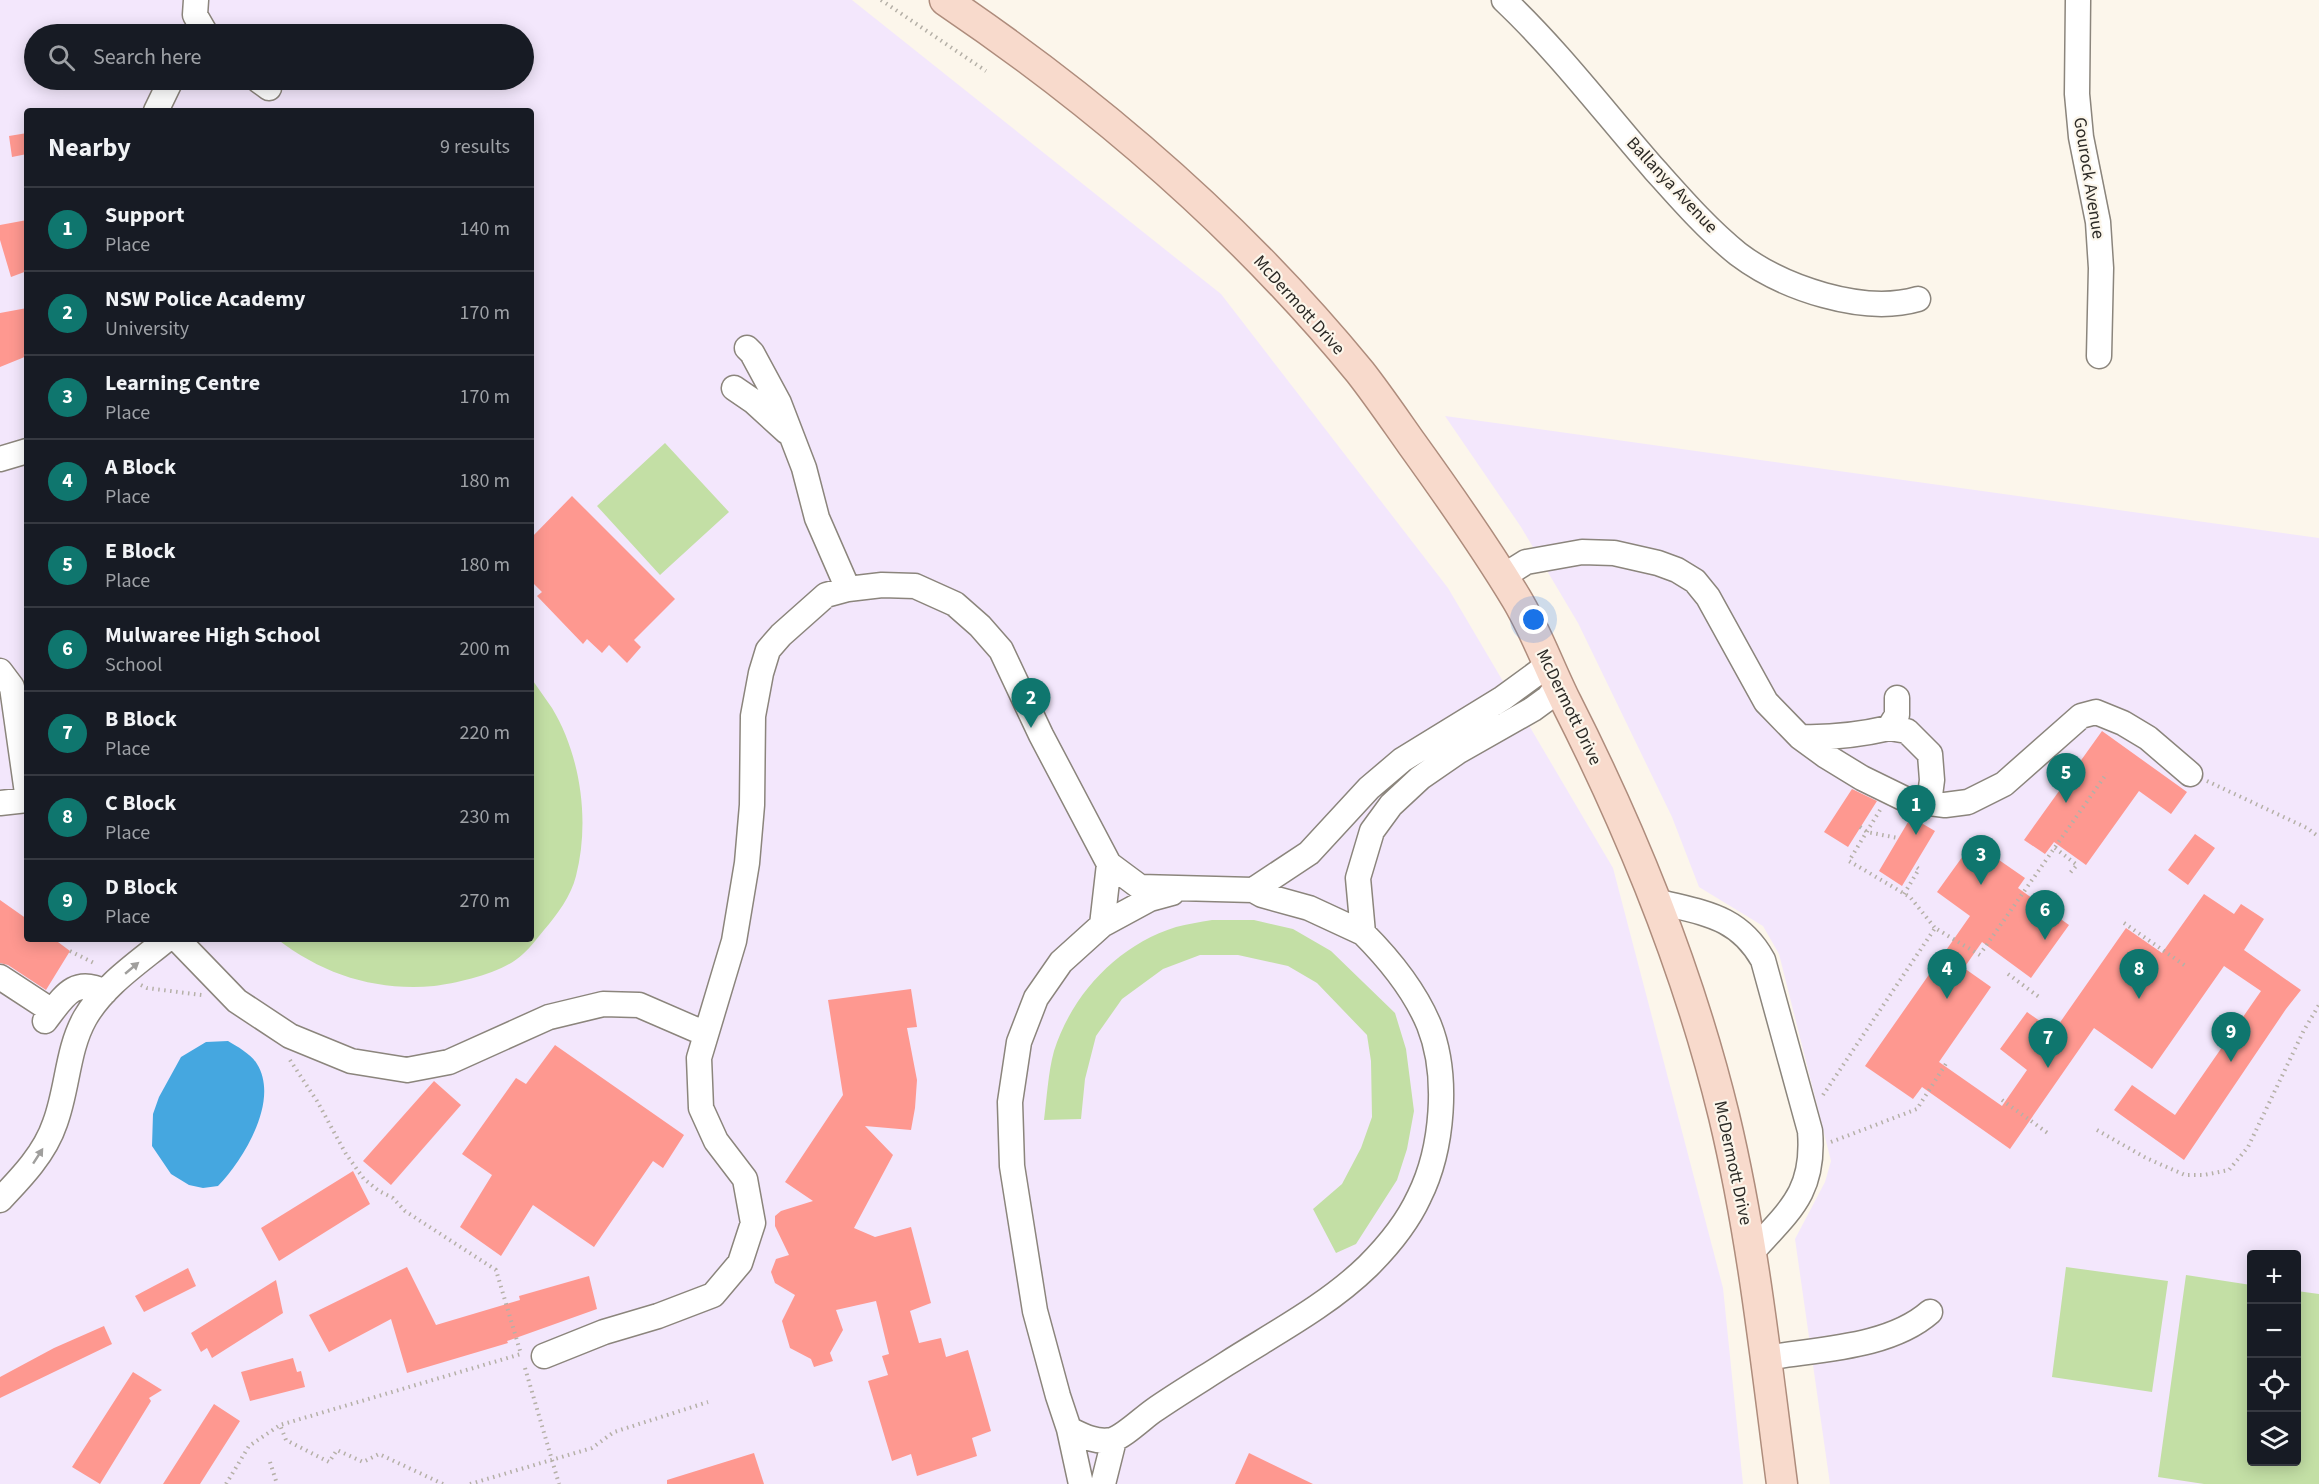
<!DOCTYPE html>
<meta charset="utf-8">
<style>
:root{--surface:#171b24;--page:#20242c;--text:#f1f3f6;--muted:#9ea1a6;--line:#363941;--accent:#0f766e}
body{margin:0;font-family:"Source Sans 3",sans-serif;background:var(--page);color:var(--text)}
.controls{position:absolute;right:18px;bottom:18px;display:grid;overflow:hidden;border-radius:6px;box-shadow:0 3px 15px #0003}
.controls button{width:54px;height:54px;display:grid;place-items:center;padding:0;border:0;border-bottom:2px solid var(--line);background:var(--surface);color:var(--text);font:30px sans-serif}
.you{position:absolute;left:1534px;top:620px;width:21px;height:21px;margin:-15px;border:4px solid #fff;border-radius:50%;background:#1a73e8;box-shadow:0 0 0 9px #1a73e833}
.badge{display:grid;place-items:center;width:39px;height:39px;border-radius:50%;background:var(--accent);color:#fff;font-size:20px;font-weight:700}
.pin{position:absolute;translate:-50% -50px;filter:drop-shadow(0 2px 3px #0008)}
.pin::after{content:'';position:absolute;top:32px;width:21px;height:18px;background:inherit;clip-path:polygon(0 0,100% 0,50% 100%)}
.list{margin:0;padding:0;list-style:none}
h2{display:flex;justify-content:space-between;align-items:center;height:78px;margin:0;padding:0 24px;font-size:26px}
h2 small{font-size:20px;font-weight:400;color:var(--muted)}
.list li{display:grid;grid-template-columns:39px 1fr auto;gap:18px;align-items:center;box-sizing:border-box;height:84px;padding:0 24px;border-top:2px solid var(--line)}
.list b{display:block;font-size:22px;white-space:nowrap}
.list p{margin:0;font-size:20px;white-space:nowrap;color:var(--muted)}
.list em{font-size:20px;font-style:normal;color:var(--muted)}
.icon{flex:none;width:33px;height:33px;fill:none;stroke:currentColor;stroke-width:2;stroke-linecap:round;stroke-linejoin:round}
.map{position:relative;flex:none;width:2319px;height:1484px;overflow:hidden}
.search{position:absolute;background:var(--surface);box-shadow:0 3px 15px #0003;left:24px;top:24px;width:510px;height:66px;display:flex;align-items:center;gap:15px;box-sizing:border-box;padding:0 21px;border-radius:33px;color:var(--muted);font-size:22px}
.panel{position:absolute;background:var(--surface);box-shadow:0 3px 15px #0003;left:24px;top:108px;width:510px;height:834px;border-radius:6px}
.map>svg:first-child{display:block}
.education{fill:#f3e7fc;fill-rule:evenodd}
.green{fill:#c3dfa5}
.water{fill:#45a7e0}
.building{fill:#fe9890}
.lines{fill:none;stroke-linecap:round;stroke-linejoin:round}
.minor-casing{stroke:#8b857c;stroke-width:27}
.major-casing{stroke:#ae8c7c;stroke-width:33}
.path{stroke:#b5b0a7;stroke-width:4;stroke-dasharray:1.5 4.5;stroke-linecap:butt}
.minor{stroke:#fff;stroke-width:24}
.major{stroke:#f8dacc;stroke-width:30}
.oneway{fill:#a09f9d}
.labels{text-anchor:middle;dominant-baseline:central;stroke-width:4.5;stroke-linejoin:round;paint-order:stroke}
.street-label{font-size:18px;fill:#2c2a26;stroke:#fcf6eb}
</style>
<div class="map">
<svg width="2319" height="1484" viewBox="0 0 2319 1484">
<rect width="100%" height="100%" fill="#fcf6eb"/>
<path class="education" d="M0,0H852L1221,294L1448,588L1613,868L1723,1288L1743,1484H0ZM34,34H524V80H34ZM27,111H531V939H27Z
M1445,416L2319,538V1484H1830L1795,1239L1825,1182L1831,1161L1779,954L1763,926L1699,887L1672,817L1578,623L1521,527ZM2252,1254H2296V1462H2252Z"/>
<path class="green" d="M665,443L729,512L660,575L597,506Z
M531,678C538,688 545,698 552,708C581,756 590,822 576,876C571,896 557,915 544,930C537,938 531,947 523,954C505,972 459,983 434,986C375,991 324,975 277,939H531Z
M1212,920H1254L1293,929L1331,951L1395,1013L1406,1049L1414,1111L1407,1149L1397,1180L1356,1244L1336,1253L1313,1209L1342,1184L1361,1148L1372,1117L1371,1061L1367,1035L1317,983L1288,966L1238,955H1200L1163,969L1122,999L1096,1036L1085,1079L1081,1119L1044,1120C1047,1097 1048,1073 1054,1051C1072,994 1118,945 1176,927C1187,924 1200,922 1212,920Z
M2066,1267L2168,1281L2152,1392L2052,1377Z
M2186,1275L2251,1285L2252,1462H2296L2297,1291L2319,1294V1484H2204L2158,1477Z"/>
<path class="water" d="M228,1041C238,1047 251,1054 257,1064C280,1101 243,1160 218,1186L203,1188L189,1185L171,1174L152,1146L153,1114L159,1097L181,1057L206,1042Z"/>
<path class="building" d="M27,133V154L12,157L9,136Z
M27,220V271L11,277L0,240V225Z
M27,308V356L0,367V313Z
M572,496L675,599L634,640L641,647L627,663L609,645L602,653L587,639L583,644L537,596L542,592L531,581V538Z
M2102,731L2187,792L2171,814L2139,791L2086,865L2054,842L2045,854L2024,840Z
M1852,789L1877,801L1848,847L1824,832Z
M1911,817L1935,831L1902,886L1879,871Z
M2195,834L2215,848L2188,885L2168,870Z
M1973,842L2025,878L2018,888L2069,925L2031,978L1982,942L1964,968L1991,987L1939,1062L2002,1106L2027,1070L2000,1049L2027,1012L2054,1031L2126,928L2162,953L2204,894L2234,914L2241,904L2264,919L2244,950L2301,990L2286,1009L2184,1160L2114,1110L2132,1085L2175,1115L2261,991L2224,966L2152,1069L2094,1028L2010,1149L1922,1087L1913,1099L1865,1066L1970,916L1937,892Z
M0,900L27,919V939H54L70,951L46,990L8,965L0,963Z
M911,989L917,1027L907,1028L917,1080L915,1108L911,1130L865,1126L893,1155L854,1228L875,1237L911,1227L931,1303L910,1311L919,1343L941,1338L946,1357L968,1350L991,1431L972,1438L977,1456L917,1476L911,1454L892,1461L868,1381L888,1375L882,1356L889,1354L876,1301L836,1310L843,1330L830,1353L833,1361L814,1367L811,1359L790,1348L782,1321L795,1295L775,1283L771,1272L776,1259L789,1255L775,1226V1216L781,1211L813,1201L785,1182L843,1095L828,1000Z
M555,1045L684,1135L663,1168L653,1161L594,1247L533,1205L501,1256L460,1227L492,1175L462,1154L516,1078L526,1084Z
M434,1081L461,1105L391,1185L363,1161Z
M353,1171L370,1204L279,1261L261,1228Z
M407,1267L436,1325L520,1300L519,1296L589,1276L597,1309L507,1341L508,1343L407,1373L391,1319L329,1352L309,1315Z
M188,1268L196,1286L144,1312L135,1296Z
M276,1280L283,1313L212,1358L207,1348L201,1352L191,1333Z
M104,1326L112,1344L0,1398V1377L54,1348Z
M293,1358L297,1372L301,1371L305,1387L250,1401L241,1372Z
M133,1372L162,1390L149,1398L151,1401L100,1484L72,1467Z
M214,1404L240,1421L200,1484H163Z
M754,1453L764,1484H667V1480Z
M1249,1453L1313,1484H1235Z"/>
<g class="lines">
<defs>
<path id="minor" d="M196,0L195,15L206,34
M1504,0C1559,52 1605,113 1655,170C1681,199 1707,229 1738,254C1783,288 1863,315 1918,299
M2078,0L2077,94L2081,137L2098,222L2101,268L2099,356
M258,80L269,88
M156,111L171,80
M747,348L752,353L779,403L804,468L817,518L848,589
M734,388L753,401L787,432
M0,459L27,451
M1502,577L1526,562L1582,552L1614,553L1658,563L1677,570L1695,581L1708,597L1766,702L1800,737L1826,756L1862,778L1907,800L1945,805L1968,802L2004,784L2081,716L2096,712L2123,723L2148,738L2190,774
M0,671L12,687L27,793
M1889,728L1907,731L1930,754L1932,780L1929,803
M1800,737C1831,738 1859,735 1889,728L1897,715V698
M0,803L27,800
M1253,890L1262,895L1309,908L1363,933
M1172,893L1150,899L1102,925L1061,962L1036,998L1019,1042L1010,1102L1012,1166L1035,1311L1058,1396L1069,1429C1083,1436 1096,1443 1112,1440C1123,1437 1143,1418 1153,1411C1176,1395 1201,1380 1226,1364C1273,1334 1327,1306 1368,1266C1388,1246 1407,1223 1419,1197C1443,1149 1449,1075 1429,1025C1414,989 1390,960 1363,933L1358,878L1372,831L1391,805L1420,778L1459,751L1533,709L1548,698L1558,686
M1656,901C1702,913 1738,915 1763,960L1810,1131C1815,1192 1790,1210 1752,1252
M1102,925L1109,864
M177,939L237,1001L290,1036L351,1061L407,1070L449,1062L549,1017L603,1004L639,1005L706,1034
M0,977L52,1011
M45,1021C63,998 73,976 105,992
M0,1200C22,1177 45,1153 55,1123C68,1088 67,1050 85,1018C104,985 138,963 167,939
M544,1356L604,1332L658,1316L713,1295L740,1263L753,1223L745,1179L716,1141L701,1108L699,1058L734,941L747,863L752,805L753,716L761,673L768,650L781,635L826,595L848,589L882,585L915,586L955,604L980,626L1001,650L1041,735L1109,864L1140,887L1253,890L1309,853L1369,788L1402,760L1503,698L1548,665
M1766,1358C1818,1349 1889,1348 1930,1312
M1069,1429L1081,1484
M1103,1484L1114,1440"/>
<path id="major" d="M945,0C1100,105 1241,227 1360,372C1378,395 1395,420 1412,444C1448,494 1484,545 1516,598C1536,631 1549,668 1566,702C1633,834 1689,972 1724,1116C1753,1237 1766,1361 1782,1484"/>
</defs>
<use href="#minor" class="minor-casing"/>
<use href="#major" class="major-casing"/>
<path class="path" d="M881,0L986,71
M2207,781L2307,828L2319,837
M1880,810L1849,861L1910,897L1935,928
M1860,827L1867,832L1898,838
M2055,848L2077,865L2070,873
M1904,894L1919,869L1915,866
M2124,923L2187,967
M1983,950L2107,773
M70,951L96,964
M2008,974L2039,997
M141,985L147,988L202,995
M290,1060L317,1101L346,1154L364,1179L379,1191L393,1198L405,1211L496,1270L521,1354
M1823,1095L1935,928L1980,955
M2002,1100L2049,1134
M2097,1130L2146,1158L2185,1175H2204L2229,1170L2248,1147L2304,1030L2319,1005
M1831,1142L1917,1109L1947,1062
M525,1368L559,1484
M270,1462L277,1484
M226,1484L249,1446L280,1425
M443,1484L379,1454L363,1462L337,1450L329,1462L286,1440L280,1425L521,1354V1356
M470,1484L592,1448L614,1432L708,1402"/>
<use href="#minor" class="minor"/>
<use href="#major" class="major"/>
</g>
<defs><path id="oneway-solid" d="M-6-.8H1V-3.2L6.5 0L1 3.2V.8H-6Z" transform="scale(1.5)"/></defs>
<g class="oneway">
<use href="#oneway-solid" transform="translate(132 968) rotate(-40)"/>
<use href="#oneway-solid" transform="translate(38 1156) rotate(-57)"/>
</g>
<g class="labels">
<g class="street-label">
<text transform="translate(2089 178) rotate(81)">Gourock Avenue</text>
<text transform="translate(1672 185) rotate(47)">Ballanya Avenue</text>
<text transform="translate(1299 305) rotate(48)">McDermott Drive</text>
<text transform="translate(1569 707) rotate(64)">McDermott Drive</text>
<text transform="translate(1733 1163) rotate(78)">McDermott Drive</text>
</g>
</g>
</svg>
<div class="controls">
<button>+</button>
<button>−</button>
<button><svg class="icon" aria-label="locate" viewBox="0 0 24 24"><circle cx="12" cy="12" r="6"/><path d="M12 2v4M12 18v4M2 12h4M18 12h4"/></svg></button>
<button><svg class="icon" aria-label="layers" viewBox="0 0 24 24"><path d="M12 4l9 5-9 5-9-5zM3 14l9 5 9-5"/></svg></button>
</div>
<div class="you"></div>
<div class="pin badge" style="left:1916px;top:835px">1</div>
<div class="pin badge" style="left:1031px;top:728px">2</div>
<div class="pin badge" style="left:1981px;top:885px">3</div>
<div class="pin badge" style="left:1947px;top:999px">4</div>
<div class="pin badge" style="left:2066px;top:803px">5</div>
<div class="pin badge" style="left:2045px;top:940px">6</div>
<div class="pin badge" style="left:2048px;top:1068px">7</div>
<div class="pin badge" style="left:2139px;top:999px">8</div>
<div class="pin badge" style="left:2231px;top:1062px">9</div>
<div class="search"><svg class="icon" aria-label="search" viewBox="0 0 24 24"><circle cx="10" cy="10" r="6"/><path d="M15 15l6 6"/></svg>Search here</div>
<section class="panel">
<h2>Nearby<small>9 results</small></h2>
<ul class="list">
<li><span class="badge">1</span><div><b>Support</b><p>Place</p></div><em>140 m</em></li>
<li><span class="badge">2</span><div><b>NSW Police Academy</b><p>University</p></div><em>170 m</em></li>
<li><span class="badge">3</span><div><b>Learning Centre</b><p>Place</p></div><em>170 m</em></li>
<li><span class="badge">4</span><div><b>A Block</b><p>Place</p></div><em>180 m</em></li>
<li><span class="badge">5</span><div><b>E Block</b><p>Place</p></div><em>180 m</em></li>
<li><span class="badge">6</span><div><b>Mulwaree High School</b><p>School</p></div><em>200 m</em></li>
<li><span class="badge">7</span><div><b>B Block</b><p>Place</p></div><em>220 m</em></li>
<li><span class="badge">8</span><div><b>C Block</b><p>Place</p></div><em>230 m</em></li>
<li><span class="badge">9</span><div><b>D Block</b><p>Place</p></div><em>270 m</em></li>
</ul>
</section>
</div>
